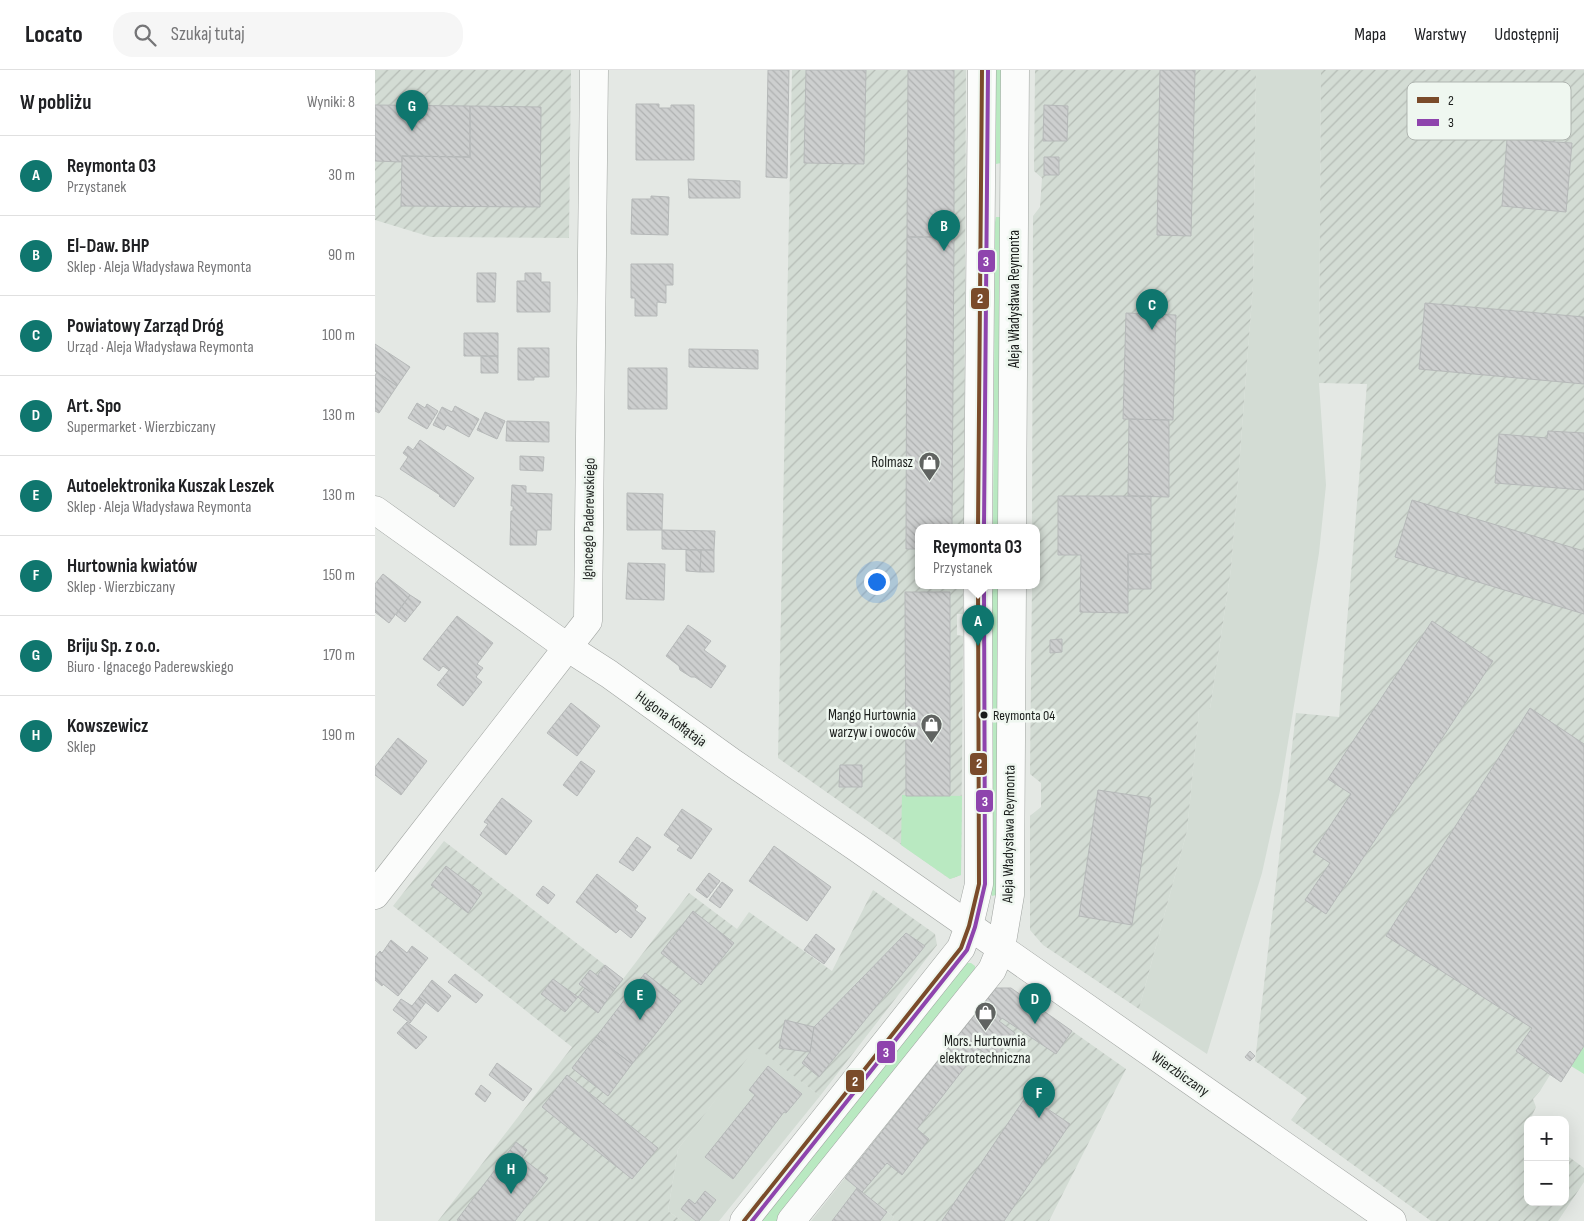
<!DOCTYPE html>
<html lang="pl">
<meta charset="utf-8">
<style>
:root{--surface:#fff;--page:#f6f6f6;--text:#202124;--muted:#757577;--line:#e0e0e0;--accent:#0f766e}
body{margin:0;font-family:"Sofia Sans Condensed",sans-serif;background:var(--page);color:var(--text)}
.controls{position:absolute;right:15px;bottom:15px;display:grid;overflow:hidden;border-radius:10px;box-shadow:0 5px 20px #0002}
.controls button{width:45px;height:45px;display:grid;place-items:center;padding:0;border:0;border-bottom:1px solid var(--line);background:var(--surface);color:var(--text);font:25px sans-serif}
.you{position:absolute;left:501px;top:511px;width:18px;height:18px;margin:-12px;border:4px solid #fff;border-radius:50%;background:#1a73e8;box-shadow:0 0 0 8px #1a73e833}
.badge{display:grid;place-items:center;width:32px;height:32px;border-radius:50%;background:var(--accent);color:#fff;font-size:16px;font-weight:700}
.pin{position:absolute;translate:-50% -41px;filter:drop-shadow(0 1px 2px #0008)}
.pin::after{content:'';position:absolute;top:26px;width:18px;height:15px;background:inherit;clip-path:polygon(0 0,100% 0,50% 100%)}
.popup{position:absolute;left:540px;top:454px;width:125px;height:65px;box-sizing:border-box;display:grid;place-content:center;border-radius:10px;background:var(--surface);filter:drop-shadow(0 1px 4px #0005);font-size:16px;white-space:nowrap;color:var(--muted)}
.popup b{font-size:19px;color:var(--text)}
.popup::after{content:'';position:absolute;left:50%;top:100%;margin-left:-10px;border:10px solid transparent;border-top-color:var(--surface)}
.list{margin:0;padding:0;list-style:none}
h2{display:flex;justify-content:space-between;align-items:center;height:65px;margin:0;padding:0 20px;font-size:21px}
h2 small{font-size:16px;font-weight:400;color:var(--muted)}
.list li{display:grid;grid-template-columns:32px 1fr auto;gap:15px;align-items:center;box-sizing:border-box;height:80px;padding:0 20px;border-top:1px solid var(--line)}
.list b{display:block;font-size:19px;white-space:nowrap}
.list p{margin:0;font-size:16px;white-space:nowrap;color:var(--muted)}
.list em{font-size:16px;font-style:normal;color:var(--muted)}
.icon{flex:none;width:28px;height:28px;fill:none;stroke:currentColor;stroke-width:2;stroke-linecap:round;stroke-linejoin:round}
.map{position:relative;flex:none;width:1209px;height:1151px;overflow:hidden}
header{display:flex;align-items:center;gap:30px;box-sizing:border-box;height:70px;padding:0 25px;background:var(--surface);border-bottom:1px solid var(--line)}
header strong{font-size:24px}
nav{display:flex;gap:28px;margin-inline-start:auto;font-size:18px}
.search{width:350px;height:45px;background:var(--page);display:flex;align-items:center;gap:12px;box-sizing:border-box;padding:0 18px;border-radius:20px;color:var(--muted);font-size:19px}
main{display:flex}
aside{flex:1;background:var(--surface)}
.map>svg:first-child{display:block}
.built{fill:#d3dcd4}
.industrial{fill:url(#industrial-furrows)}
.grass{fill:#b9e9c1}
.building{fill:url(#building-back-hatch);stroke:#b6b9b9}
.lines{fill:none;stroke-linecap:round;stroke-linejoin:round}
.minor-casing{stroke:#a0a4a1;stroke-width:29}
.minor{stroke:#fbfcfb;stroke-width:28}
.bus-1-casing{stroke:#eff7f0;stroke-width:8}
.bus-2-casing{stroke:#eff7f0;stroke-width:8}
.bus-1{stroke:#7a4b2a;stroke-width:4}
.bus-2{stroke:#8e44ad;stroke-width:4}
.bus-dot{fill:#191c1a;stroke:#eff7f0;stroke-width:2}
.labels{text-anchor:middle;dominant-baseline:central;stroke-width:5;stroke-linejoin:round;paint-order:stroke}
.bus-label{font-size:14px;fill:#191c1a;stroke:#eff7f0;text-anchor:start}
.street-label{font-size:15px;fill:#191c1a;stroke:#eff7f0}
.poi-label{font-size:15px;fill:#191c1a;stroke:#eff7f0;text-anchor:end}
.key{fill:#eff7f0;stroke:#afb5b0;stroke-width:1}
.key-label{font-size:14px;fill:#191c1a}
.line-badge{stroke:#eff7f0;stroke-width:2}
.badge-label{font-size:14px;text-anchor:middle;font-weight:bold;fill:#fff}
</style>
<header>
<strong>Locato</strong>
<div class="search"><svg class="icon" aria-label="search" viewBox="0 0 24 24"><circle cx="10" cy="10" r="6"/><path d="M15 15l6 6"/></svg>Szukaj tutaj</div>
<nav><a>Mapa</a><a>Warstwy</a><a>Udostępnij</a></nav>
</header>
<main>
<aside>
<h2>W pobliżu<small>Wyniki: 8</small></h2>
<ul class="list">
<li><span class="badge">A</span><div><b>Reymonta 03</b><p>Przystanek</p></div><em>30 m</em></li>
<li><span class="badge">B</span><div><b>El-Daw. BHP</b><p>Sklep · Aleja Władysława Reymonta</p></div><em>90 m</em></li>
<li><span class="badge">C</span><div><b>Powiatowy Zarząd Dróg</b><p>Urząd · Aleja Władysława Reymonta</p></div><em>100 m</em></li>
<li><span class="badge">D</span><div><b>Art. Spo</b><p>Supermarket · Wierzbiczany</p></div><em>130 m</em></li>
<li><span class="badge">E</span><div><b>Autoelektronika Kuszak Leszek</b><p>Sklep · Aleja Władysława Reymonta</p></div><em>130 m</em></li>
<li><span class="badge">F</span><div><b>Hurtownia kwiatów</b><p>Sklep · Wierzbiczany</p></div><em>150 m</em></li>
<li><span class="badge">G</span><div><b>Briju Sp. z o.o.</b><p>Biuro · Ignacego Paderewskiego</p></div><em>170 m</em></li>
<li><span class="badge">H</span><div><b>Kowszewicz</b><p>Sklep</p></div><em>190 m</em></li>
</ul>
</aside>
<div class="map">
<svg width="1209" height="1151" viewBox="0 0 1209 1151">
<defs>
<pattern id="industrial-furrows" width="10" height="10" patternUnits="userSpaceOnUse" patternTransform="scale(1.25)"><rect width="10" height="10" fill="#d3dcd4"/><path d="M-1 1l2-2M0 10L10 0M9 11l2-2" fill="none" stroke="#b5bcb5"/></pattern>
<pattern id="building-back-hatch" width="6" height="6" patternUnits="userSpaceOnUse" patternTransform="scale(1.25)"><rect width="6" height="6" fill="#cdcfcf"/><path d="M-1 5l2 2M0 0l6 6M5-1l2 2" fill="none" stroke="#afb1b1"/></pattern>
</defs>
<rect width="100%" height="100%" fill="#e4e8e4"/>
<path class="built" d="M881,0H946L944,313L951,415L944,483L905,721L887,803L832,984L764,939L812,761L824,639H835L856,499L878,216Z
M381,976L445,1026L344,1151H307L293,1141L303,1079Z
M470,1108L519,1147L516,1151H436Z"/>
<path class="industrial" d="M0,0H196L194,168L56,167L0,150Z
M417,0H591L589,457H544V515H588V544H582V565L588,566L586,805L575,809L403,688Z
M660,0H881L878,216L856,499L835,639L824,640L812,761L764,939L668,875L655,860V746L666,737V713L655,704L657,515H662V457H657L658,146L665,137L667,108L659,101Z
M946,0H1209V976L1186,1012L1175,1005L1165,1021L1158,1029L1161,1037L1155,1050H1153L1152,1056L1153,1132H1190V1084L1209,1098V1112L1183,1151H1056L916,1050L932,1028L880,991L921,643L964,647L992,314L944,313Z
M69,771L248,909L314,823L362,859L374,842L457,901L498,820L560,864L562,875L445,1026L381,977L303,1079L293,1141L307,1151H63L197,977L18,836Z
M621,918H636L751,999L674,1151H516L519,1147L470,1108Z"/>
<path class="grass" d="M620,0H628L626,93L621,94Z
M621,147H626V457H618L620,153Z
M619,517H624V820L621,825L617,826L615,820L617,522Z
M527,725L587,726L586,805L575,809L526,775Z
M590,893H596L600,896V901L597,906L402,1151H388V1145Z
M1209,976V1004L1196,996Z"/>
<path class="building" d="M393,0H414L412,108L391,107Z
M431,0H491L489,94L429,93Z
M533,0H579V167H532Z
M785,0H820L816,166L782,165Z
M261,34H284V38H296V35H319V90H261Z
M0,35L95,36V87L27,86V92L0,91Z
M669,35L693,36L692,71H668Z
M95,36L166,37L165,137L26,136L27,86L95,87Z
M1132,69L1197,73L1191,142L1127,136Z
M669,87H684V105H669Z
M313,109L365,111V128H314Z
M276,126L294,127L293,165L256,164L257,129H276Z
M532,167H579L577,457H544V479H531Z
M256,194H298V215H291V233L282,232V246H260V228H256Z
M102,203H121L120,232H102Z
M150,203H166V212H175V242H142V211H150Z
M1050,233L1209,247V314L1044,299Z
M751,243L801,245L798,350L748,349Z
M89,263H123V286H89Z
M0,274L35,297L22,316L0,301Z
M143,278H174V307H159V310H143Z
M314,279L383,280V299L314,297Z
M106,286H123V303H106Z
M253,298H292V339H253Z
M2,302L22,316L4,343L0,341V306Z
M42,333L50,338L52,334L63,341L52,359L33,348Z
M80,336L104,349L94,367L72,355L69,360L58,355L67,337L77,342Z
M110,342L130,351L122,369L102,360Z
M754,349L794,350V427L753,426Z
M132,351L174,352V372L131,371Z
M1173,361L1209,363V420L1120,413L1124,364L1172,368Z
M45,370L99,408L79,437L64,426L65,425L25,399L33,387L28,383L33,376L38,380Z
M145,386L169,387L168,401L145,400Z
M137,415L151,416V423L177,424L176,460H162L161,475H135L136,441H138V436H136Z
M252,423L288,424L287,460H252Z
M683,426H776V484H753V543L705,542L706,485H683Z
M1037,430L1209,481V544L1020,487Z
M287,460L340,461L339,480L287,479Z
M311,480H326L325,502L311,501Z
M326,480H339V502H325Z
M753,484H776V519H753Z
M253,493L290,494L289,530L251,529Z
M8,504L35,525L14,553L0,542V514Z
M530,522H575V726H531Z
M35,525L46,532L30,552L21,545Z
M82,546L118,573L102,594L108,598L101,607L107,612L88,636L62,615L74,600L68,596L64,601L48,589Z
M1057,551L1118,591L951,844L930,830L955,793L938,782L976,724L953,709Z
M313,555L336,571L329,580L351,596L336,618L320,607H316L305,600L304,596L291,586Z
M687,569V582L675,583V570Z
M196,633L225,656L202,686L172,663Z
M1155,638L1209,674V976L1186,1012L1141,981L1157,958L1011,866Z
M23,668L52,691L26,725L0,705V697Z
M206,691L220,701L202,726L188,715Z
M465,695H487V717H464Z
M723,720L776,728L757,855L704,846Z
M127,728L157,751L131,785L105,765L113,754L109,752Z
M307,739L337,759L316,789L302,780L305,776L289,765Z
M262,767L276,777L258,801L244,792Z
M399,776L456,817L432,851L374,811Z
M71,796L107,823L93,843L56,815Z
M334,803L345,811L332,828L321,820Z
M222,804L263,836L260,840L271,848L256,868L245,859L241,863L201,832Z
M347,812L358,820L345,838L334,830Z
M168,816L180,825L173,834L161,825Z
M318,841L359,873L326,915L286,883Z
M531,863L550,876L444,1007L427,993L435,982L439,957Z
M441,864L460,879L449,894L429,880Z
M16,870L32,883L37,876L53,888L23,926L8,914L7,916L0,910V887L5,881L7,883Z
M230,895L248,909L240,919L222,906Z
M215,900L240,919L230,933L204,914Z
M270,903L306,931L257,994L221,967Z
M80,904L108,925L101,933L73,912Z
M178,909L203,927L190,942L166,924Z
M57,910L76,926L63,942L44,927Z
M210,918L230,933L223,943L203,927Z
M621,918H636L697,961L681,984L627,948L624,951L640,963L626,981L631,985L624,994L604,979L542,1059L554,1069L527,1105L512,1093L487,1122L470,1108Z
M44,927L51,932L35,953L18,940L26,929L37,936Z
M410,950L439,957L435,982L404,978Z
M32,952L52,967L41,979L22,963Z
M221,967L257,994L233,1026L197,998Z
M875,981L880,986L875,991L870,987Z
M122,993L157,1019L148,1031L114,1005Z
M393,996L427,1024L411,1043L409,1042L358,1109L330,1087L380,1025L374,1020Z
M192,1005L283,1078L257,1109L167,1037Z
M106,1015L116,1023L110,1032L100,1024Z
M652,1025L695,1054L629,1151H567Z
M141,1072L152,1080L147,1088L173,1108L140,1151H84L82,1150Z
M482,1118L512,1142L505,1151H457Z
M330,1121L341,1130L324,1151H321L306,1139L314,1129L320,1134Z"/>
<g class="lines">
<defs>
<path id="minor" d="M0,440L192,577L234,604L358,693L481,777L1017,1151
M603,457L607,0
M637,457L640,0
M0,825L213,551L219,0
M369,1151L586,878L594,856L604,814L603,515
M416,1151L617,900L626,878L635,825L637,515"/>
</defs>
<use href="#minor" class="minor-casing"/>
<use href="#minor" class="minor"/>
<defs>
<path id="bus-1" d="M603,457L607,0
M369,1151L586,878L594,856L604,814L603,515"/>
<path id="bus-2" d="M609,457L613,0
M377,1151L592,880L600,857L610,814L609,515"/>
</defs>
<use href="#bus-1" class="bus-1-casing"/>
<use href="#bus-2" class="bus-2-casing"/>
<use href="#bus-1" class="bus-1"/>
<use href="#bus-2" class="bus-2"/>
</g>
<defs>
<symbol id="shop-pin" viewBox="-11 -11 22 30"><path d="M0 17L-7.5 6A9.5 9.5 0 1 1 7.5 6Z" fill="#606361" stroke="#eff7f0"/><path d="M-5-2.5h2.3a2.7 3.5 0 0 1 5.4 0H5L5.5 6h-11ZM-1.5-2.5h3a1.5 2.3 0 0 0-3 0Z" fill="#fff"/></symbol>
</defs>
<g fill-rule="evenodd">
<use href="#shop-pin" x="542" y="380" width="25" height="34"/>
<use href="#shop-pin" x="544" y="642" width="25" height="34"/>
<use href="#shop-pin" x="598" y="930" width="25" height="34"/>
</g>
<circle class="bus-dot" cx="609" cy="645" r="4.5"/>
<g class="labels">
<g class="bus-label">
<text x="618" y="645">Reymonta 04</text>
</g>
<g class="street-label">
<text transform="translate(639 229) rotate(-90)">Aleja Władysława Reymonta</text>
<text transform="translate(214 449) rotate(-89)">Ignacego Paderewskiego</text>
<text transform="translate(296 649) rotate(36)">Hugona Kołłątaja</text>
<text transform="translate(634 764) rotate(-89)">Aleja Władysława Reymonta</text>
<text transform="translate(805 1004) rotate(35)">Wierzbiczany</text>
</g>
<g class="poi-label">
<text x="538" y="392">Rolmasz</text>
<text x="541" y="645">Mango Hurtownia<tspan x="541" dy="17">warzyw i owoców</tspan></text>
<text x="610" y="971" text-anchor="middle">Mors. Hurtownia<tspan x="610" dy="17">elektrotechniczna</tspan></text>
</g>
</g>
<rect x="1032" y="12" width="164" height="58" rx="8" class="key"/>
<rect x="1042" y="27" width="22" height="6" fill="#7a4b2a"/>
<rect x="1042" y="49" width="22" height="7" fill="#8e44ad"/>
<g class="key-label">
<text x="1073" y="35">2</text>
<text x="1073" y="57">3</text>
</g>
<g class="line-badge">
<rect x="602" y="179" width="19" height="24" rx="5" fill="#8e44ad"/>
<rect x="595" y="217" width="20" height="23" rx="5" fill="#7a4b2a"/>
<rect x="594" y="682" width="19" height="24" rx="5" fill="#7a4b2a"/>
<rect x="600" y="719" width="19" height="24" rx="5" fill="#8e44ad"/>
<rect x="501" y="970" width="20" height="24" rx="5" fill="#8e44ad"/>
<rect x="470" y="999" width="20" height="24" rx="5" fill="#7a4b2a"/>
</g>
<g class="badge-label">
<text x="611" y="196">3</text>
<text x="605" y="233">2</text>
<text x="604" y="698">2</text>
<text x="610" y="736">3</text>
<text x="511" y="987">3</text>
<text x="480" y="1016">2</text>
</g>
</svg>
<div class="controls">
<button>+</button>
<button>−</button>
</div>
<div class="you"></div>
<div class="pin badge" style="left:603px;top:576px">A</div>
<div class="popup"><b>Reymonta 03</b>Przystanek</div>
<div class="pin badge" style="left:569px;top:181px">B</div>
<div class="pin badge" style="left:777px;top:260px">C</div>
<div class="pin badge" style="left:660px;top:954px">D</div>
<div class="pin badge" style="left:265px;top:950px">E</div>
<div class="pin badge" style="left:664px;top:1048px">F</div>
<div class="pin badge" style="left:37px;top:61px">G</div>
<div class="pin badge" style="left:136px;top:1124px">H</div>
</div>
</main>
